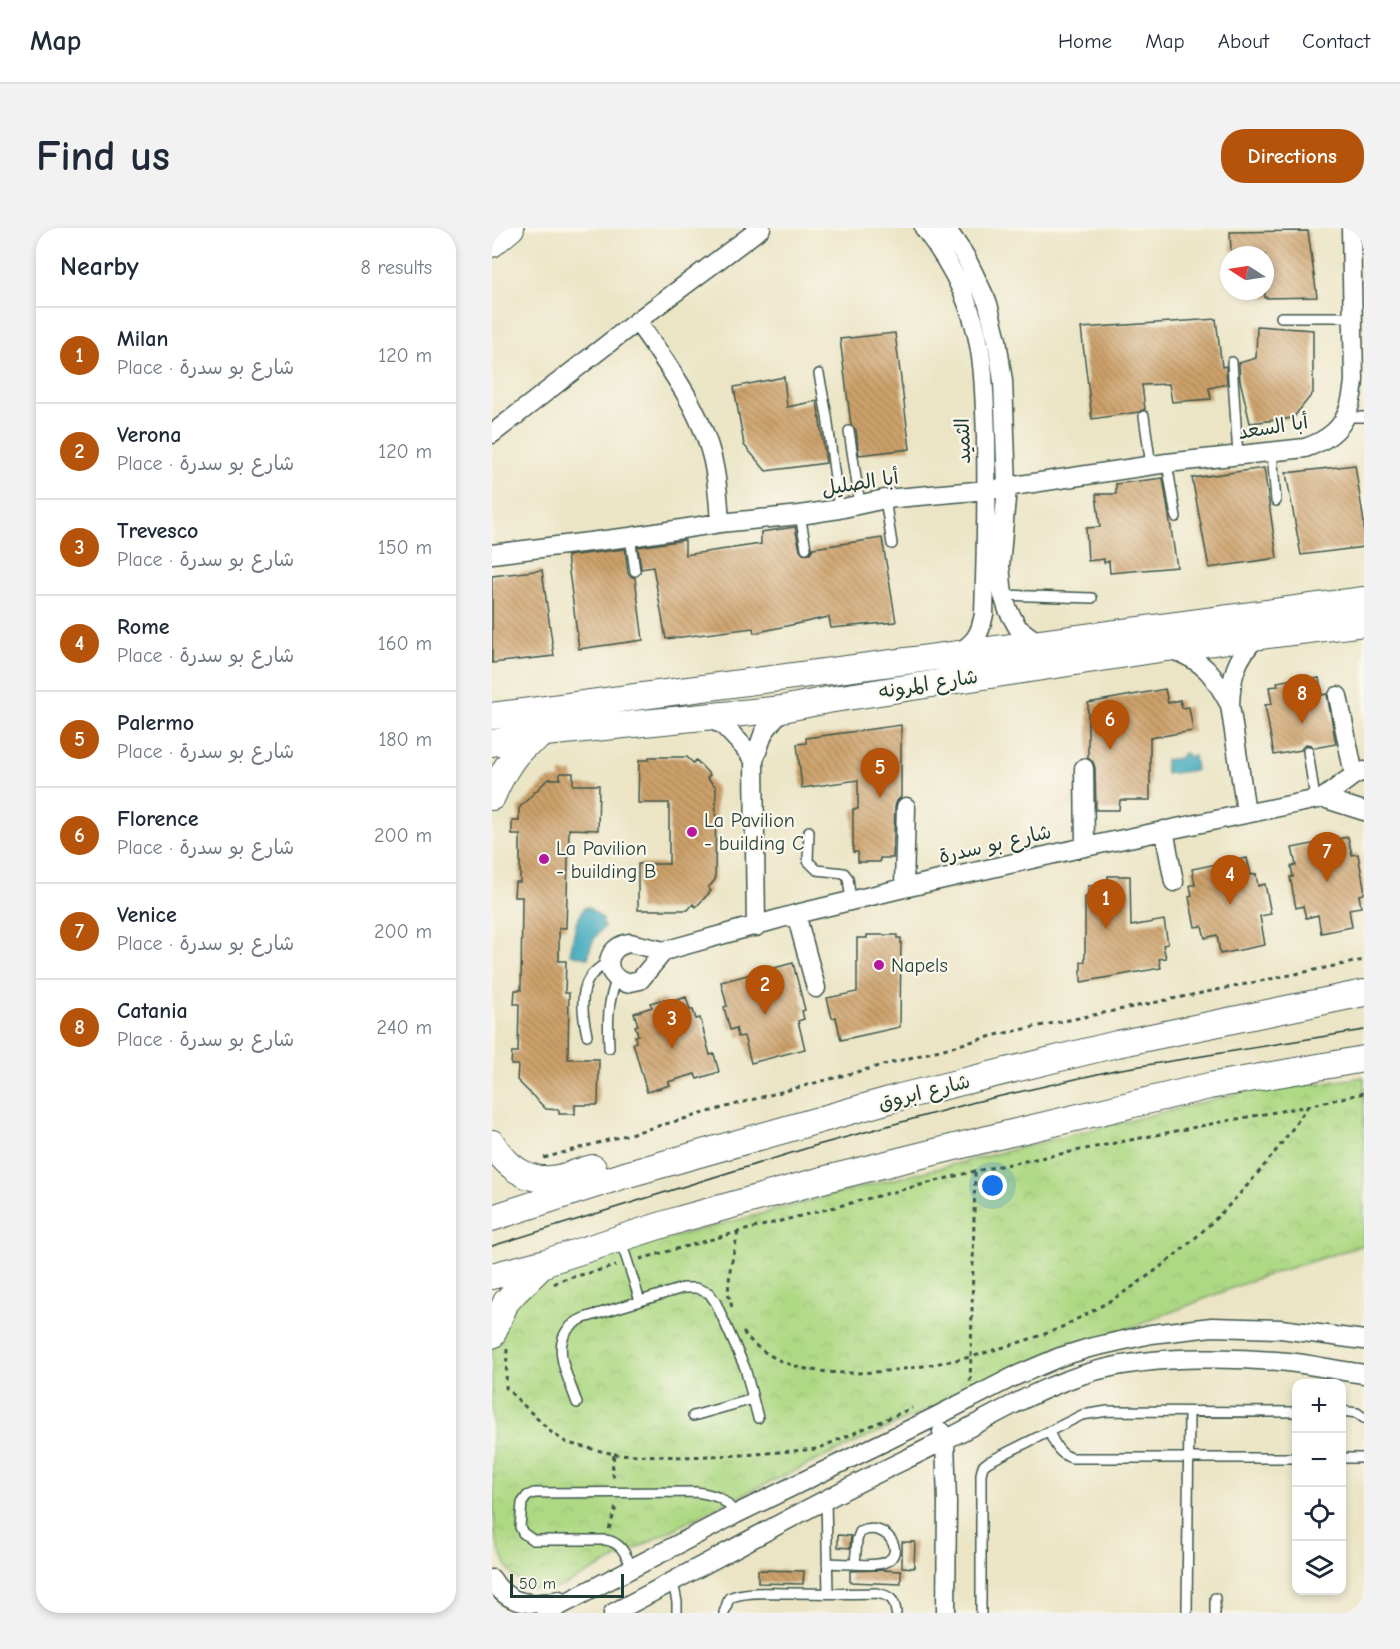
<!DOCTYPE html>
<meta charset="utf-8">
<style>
:root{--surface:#fff;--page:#f2f2f3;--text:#1f2937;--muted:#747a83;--line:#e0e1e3;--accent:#b45309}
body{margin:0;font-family:"Comic Neue","Playpen Sans Arabic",sans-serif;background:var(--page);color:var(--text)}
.controls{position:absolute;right:18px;bottom:18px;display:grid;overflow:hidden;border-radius:12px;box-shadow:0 3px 9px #0003}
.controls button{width:54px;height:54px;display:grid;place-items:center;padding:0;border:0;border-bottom:2px solid var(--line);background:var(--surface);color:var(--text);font:30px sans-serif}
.compass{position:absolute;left:728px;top:18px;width:54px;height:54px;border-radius:50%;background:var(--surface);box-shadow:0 3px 9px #0003;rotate:282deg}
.scale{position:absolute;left:18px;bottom:15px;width:114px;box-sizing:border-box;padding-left:6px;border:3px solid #1f3d34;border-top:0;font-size:16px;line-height:21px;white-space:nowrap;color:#1f3d34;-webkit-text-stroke:4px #fbf7ec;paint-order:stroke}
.you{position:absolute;left:501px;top:958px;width:21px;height:21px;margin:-15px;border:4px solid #fff;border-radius:50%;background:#1a73e8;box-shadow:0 0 0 9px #1a73e833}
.badge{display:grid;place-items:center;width:39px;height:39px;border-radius:50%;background:var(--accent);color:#fff;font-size:20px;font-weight:700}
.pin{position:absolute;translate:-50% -50px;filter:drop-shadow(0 2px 3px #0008)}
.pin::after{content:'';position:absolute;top:32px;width:21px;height:18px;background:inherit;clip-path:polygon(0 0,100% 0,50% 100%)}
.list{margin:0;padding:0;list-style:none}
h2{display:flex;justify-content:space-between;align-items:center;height:78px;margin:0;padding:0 24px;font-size:26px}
h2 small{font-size:20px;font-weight:400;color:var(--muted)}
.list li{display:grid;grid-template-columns:39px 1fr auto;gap:18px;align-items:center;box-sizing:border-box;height:96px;padding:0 24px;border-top:2px solid var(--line)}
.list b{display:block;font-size:22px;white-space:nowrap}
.list p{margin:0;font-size:20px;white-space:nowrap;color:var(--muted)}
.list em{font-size:20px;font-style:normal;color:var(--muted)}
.icon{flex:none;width:33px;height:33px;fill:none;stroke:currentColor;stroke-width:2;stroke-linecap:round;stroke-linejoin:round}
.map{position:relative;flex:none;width:872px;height:1385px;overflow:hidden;border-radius:24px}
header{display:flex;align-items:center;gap:36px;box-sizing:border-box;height:84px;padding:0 30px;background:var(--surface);border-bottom:2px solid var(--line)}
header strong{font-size:28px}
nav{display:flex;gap:33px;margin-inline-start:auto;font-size:21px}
.intro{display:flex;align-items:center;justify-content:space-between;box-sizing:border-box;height:144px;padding:0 36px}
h1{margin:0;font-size:42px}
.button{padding:15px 27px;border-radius:24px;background:var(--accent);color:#fff;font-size:21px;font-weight:700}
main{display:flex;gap:36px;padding:0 36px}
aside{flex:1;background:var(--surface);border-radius:24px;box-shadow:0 3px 9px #0003}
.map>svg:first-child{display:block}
.park{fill:url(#park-crowns);stroke:#668b5c;stroke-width:1.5}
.water{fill:#3ca9bc;stroke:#2e7378;stroke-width:1.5}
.building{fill:url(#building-back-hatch)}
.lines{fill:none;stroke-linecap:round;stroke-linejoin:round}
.lane-casing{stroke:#3e564a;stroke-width:12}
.street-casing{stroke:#3e564a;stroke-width:21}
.secondary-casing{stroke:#3e564a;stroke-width:28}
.path{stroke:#3e564a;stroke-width:3;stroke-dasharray:4.5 4.5;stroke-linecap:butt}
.lane{stroke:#fff;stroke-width:9}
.street{stroke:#fff;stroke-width:18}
.secondary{stroke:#fff;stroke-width:26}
.tram{stroke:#1f3d34;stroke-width:1.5}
.poi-dot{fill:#b5179e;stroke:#fbf7ec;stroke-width:2}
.labels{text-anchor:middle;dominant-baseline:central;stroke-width:4.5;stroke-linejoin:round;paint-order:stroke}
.street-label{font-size:20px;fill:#1f3d34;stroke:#fbf7ec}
.poi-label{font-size:20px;fill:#1f3d34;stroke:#fbf7ec;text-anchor:start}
</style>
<header>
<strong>Map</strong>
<nav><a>Home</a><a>Map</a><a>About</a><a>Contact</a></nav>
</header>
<div class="intro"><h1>Find us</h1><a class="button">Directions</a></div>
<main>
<aside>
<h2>Nearby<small>8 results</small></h2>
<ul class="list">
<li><span class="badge">1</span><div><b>Milan</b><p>Place · شارع بو سدرة</p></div><em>120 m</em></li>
<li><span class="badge">2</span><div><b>Verona</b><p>Place · شارع بو سدرة</p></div><em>120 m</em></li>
<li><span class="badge">3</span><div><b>Trevesco</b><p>Place · شارع بو سدرة</p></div><em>150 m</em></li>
<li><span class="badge">4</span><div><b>Rome</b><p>Place · شارع بو سدرة</p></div><em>160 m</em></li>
<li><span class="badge">5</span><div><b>Palermo</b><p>Place · شارع بو سدرة</p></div><em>180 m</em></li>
<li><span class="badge">6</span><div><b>Florence</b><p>Place · شارع بو سدرة</p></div><em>200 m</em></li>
<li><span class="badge">7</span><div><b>Venice</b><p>Place · شارع بو سدرة</p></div><em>200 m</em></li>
<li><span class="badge">8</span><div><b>Catania</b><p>Place · شارع بو سدرة</p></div><em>240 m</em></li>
</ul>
</aside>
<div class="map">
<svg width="872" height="1385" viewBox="0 0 872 1385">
<defs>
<pattern id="park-crowns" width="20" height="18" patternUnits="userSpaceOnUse" patternTransform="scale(1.5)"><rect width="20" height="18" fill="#aed984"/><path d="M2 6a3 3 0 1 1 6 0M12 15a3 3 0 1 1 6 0" fill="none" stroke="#95bb73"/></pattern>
<pattern id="building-back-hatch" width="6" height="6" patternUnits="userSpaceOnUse" patternTransform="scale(1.5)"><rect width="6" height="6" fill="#cda16a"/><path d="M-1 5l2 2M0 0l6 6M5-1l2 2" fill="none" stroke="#a68458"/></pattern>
</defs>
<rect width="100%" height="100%" fill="#fbf7ec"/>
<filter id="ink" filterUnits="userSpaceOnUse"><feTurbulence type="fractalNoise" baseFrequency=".0167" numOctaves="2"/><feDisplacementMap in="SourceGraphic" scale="12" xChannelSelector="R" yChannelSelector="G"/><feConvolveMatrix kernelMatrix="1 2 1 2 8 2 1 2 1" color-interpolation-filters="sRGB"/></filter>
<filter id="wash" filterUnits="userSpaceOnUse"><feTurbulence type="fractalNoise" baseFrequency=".008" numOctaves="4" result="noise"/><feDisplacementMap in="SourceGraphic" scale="24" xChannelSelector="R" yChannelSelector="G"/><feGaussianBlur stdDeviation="1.35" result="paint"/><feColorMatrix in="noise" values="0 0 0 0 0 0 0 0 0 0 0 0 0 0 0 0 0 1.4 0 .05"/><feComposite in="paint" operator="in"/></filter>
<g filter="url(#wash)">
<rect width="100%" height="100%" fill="#ebe5c6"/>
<path class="park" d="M872,849V1017L766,1050L467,1167L235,1274L69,1359L56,1362L38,1360L20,1347L8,1325L3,1307L0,1209V1123L6,1104L18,1080L65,1040L359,962L776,858L801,855L828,856Z"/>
<path class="water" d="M691,525L695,526L697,529L702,528L704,542L674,546L673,532L688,530Z
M96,679L111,691L110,695L112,699C102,707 98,717 96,730L78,726L84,696L92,680Z"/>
<g id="blocks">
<path class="building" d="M816,3L825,69L773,70V27H747V23H739L738,4Z
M724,91L730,139L734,138L735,156L717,160L719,171L680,174L677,156L650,157L653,181L647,184L600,191L589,100Z
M765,98L821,102V165L801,190L758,195L748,152L747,135L764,130Z
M403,105L418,221L367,227L364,202L359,197L348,111Z
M292,149L295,179L325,173L334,235L274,243L252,217L242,159Z
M863,237L872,295V319L809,327L794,245Z
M772,240L785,330L717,340L700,250Z
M671,250L685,339L618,345L617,333L612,335V331L596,333L594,300L608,299L604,266H624V256Z
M303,299L308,322L312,326L318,325L321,320L390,310L404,394L339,400L337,389L262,405L261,400L174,411L161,339L149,341L146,319L193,312V327L269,316V304Z
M133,321L136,345L138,348L143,350L151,412L87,421L75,328Z
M50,342L62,428L0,435V348Z
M816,448L817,452L827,450L830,467L835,466L844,516L822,520L819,517L814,516L811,518L809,522L782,527L773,477L780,476L777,459L786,458L785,454Z
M673,461L676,475L688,472L690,480L697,479L701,503L658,510V572H628L627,582H604L603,540L601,534L596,530V475Z
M409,497V569L405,573L403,579L401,630H388V634H366V624H361V581H366V552L310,560L305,516L314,515V510Z
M157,529H195L201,535L204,532L218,547L215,550L224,559L223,652L216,660L219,663L204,679L201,676L196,682H146V636H177V575H146L147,532H157Z
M68,545H81V557H107L106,602L77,601L74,700H67V733H74L73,765H77L76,831H107L106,877H83V886H67V882L54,881L25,852L26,837H19L20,824H26L27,776H22L23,762H29L30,669H22L23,654H28V607H20V593H27V580L56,551H68Z
M856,609L860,627L866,626L872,659V666L867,667L869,679L857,681L860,699L829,705L826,687L814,690L811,678L804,680L798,649H801L799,638L804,637L800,620Z
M755,630L759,647L764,646L766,658L773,656L779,686L768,688L773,717L728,726L725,707L713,710L710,698L703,699L697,669L700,668L698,657H703L700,641Z
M616,648H638L639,698L672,692L676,716L671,717L674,730L667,731L669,740L589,754V734L593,733V669L596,668V658H616Z
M375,707H405V710H409L408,799L349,812L344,789L340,790L335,770L365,764V710H375Z
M301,735L313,782L310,783L312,791L306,793L313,821L259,835L252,808L246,809L244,800L238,802L232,779L235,778L229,754Z
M194,769L198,782H201L204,791L208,790L218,827L222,826L227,844L205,851L203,846L176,854L178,857L155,864L141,815L144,814L143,808L146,807L143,798L146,797L142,785L160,779L158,775L172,771L174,776Z
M346,1307L359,1308L358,1320L346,1319Z
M410,1314H423L422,1340L410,1339Z
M266,1342L312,1343L311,1356L266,1355Z
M390,1342L409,1343V1356L358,1354V1343Z"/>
</g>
</g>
<g filter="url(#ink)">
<use href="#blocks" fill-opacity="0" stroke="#3e564a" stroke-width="1.5"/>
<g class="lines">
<defs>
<path id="lane" d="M789,89H860
M740,134L746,228
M327,146L335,188L347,281
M652,188L659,238
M854,189H872
M357,203L368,276
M780,224L784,273
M675,235L684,289
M393,271L400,316
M308,287L314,320
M138,309L143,343
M511,367L600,370
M816,523L823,571
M317,603L316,633L325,642L352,645L356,650L359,674
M95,807C91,789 87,765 98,749C103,742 111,737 117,733
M117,820C116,796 115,773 125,751
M129,1013L148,1073
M85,1175C75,1145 52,1107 92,1090L191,1060H204L217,1065L224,1075L253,1140L266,1190
M850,1183L865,1185L872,1190
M201,1188L261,1171
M557,1204C563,1216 566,1226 580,1230H804
M850,1230H872
M334,1271L336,1365
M335,1335C350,1335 379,1339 391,1335C417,1327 394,1291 368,1304L365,1312L363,1336
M140,1339C133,1326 130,1315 114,1312H41L31,1305L28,1299L30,1275L35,1268L42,1265L204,1264C224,1267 231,1269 244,1286
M181,1354L185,1374V1385
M232,1385L237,1370C254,1363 273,1365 292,1365C323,1365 354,1366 385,1365C398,1368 403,1371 404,1385
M489,1385V1246L491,1238L496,1234L590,1187L616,1183L804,1184
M695,1385L697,1184
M723,1385V1370"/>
<path id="street" d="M432,0C451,25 468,53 478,83C493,124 492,167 494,209C495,268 494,327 492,386C488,408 483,414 465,426
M454,0L473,28L482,46L496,76L505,112L511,153L515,259L508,338L511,367L516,382L526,400L546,415
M145,93C177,139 214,187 223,244C226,261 227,278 228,295
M0,206L145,93L269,0
M0,326L138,309L228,295L308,287L347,281L393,271L495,262L675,235L813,220C848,208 859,189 862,152L859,0
M678,421C713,433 721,446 738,477
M846,468L862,547
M212,490L230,496L251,518L262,532
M592,540L593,619
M872,543L862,547L831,570L872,583
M754,584L738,477C739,449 744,430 764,410
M672,602L682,654
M412,660L414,579
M304,686L324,760
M264,699L262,532L272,504L290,481
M138,715L172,723L148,752L134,755C109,747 113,718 138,715Z
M172,723L304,686L412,660L593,619L831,570
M450,1204L453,1212L455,1275L454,1385
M0,1351C15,1377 41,1379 67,1372
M54,1385L244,1286L443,1189L521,1149L568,1129L597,1120L659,1106L720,1099L789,1101L872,1112
M121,1385C192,1348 262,1309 333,1272C372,1251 411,1233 451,1213C506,1186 559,1151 620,1139C673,1128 742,1129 796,1134C822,1137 847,1143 872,1146"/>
<path id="secondary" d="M0,16L19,0
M0,488L872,372
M0,515L53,505L290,481L336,472L674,420L872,395
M0,569C8,550 17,532 32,518C37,514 44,511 49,507
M0,915C13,936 33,953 59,951C73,950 87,943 101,940
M0,990L133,947L408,869L625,816L872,765
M0,1048L54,1034L189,991L334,951L511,907L717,858L872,831
M0,1107L14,1074L23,1064L54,1034"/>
</defs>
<use href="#lane" class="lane-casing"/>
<use href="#street" class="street-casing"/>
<use href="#secondary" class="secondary-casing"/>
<path class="path" d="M52,930L270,869L508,806L872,732
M483,944L479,1129C508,1120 538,1112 566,1101C577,1096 588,1089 598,1084C687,1037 761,961 816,878
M148,1031L246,1004L483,943L734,893L816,878L872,865
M62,1056L69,1052L124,1038
M240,1079L236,1065L238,1042L246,1004
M251,1104C300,1167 412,1142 479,1129L478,1154
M15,1121L14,1160L60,1205L75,1215L122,1226L120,1243L123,1253
M122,1226L189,1229L251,1227L325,1221L420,1180
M117,1301L125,1276"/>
<use href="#lane" class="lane"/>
<use href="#street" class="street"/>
<use href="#secondary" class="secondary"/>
<path class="tram" d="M0,1018L322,918L483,874L623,842L872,802"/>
</g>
</g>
<g class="poi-dot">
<circle cx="200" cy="604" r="6"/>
<circle cx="52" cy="631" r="6"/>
<circle cx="387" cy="737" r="6"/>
</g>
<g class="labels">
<g class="street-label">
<text transform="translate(781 199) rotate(-9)">أبا السعد</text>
<text transform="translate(471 213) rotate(-92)">الثميد</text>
<text transform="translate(368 255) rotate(-9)">أبا الصليل</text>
<text transform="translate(436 456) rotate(-9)">شارع المرونه</text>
<text transform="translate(503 616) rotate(-13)">شارع بو سدرة</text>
<text transform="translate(432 864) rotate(-14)">شارع ابروق</text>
</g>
<g class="poi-label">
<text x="212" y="592">La Pavilion<tspan x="212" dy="23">- building C</tspan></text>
<text x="64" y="620">La Pavilion<tspan x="64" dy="23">- building B</tspan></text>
<text x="399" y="737">Napels</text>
</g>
</g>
</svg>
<div class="controls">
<button>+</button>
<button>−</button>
<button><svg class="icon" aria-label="locate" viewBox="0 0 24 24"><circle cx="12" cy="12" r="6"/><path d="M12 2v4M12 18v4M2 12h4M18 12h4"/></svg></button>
<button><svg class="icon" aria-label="layers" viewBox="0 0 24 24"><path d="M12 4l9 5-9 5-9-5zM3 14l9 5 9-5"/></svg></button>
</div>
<svg class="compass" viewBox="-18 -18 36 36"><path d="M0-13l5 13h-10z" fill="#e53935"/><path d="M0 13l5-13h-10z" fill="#747a83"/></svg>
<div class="scale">50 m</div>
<div class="you"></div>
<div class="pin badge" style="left:614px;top:701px">1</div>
<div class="pin badge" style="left:273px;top:787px">2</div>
<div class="pin badge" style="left:180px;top:821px">3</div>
<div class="pin badge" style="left:738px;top:677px">4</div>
<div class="pin badge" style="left:388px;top:570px">5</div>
<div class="pin badge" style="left:618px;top:522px">6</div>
<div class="pin badge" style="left:835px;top:654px">7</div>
<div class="pin badge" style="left:810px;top:496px">8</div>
</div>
</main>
